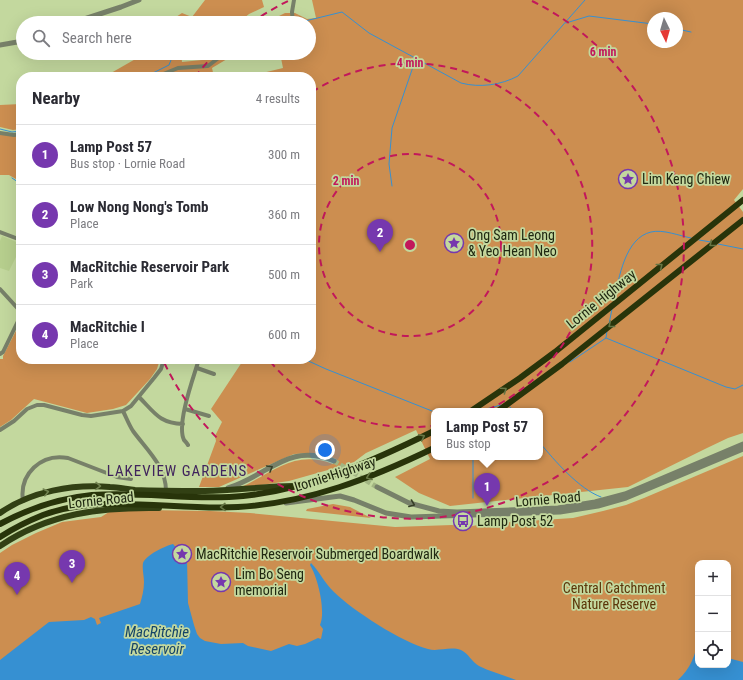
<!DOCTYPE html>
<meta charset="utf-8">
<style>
:root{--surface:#fff;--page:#f2f2f3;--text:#2b2b33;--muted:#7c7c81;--line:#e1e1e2;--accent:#7638ae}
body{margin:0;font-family:"Roboto Condensed",sans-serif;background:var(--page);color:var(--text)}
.controls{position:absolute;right:12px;bottom:12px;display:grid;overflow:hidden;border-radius:8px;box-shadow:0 4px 16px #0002}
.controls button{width:36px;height:36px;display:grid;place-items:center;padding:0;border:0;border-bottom:1px solid var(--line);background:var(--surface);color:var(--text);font:20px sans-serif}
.compass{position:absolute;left:647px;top:12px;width:36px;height:36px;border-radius:50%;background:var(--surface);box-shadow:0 4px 16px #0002;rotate:175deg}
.you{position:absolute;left:325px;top:450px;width:14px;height:14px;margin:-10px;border:3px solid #fff;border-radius:50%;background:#1a73e8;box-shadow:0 0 0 6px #1a73e833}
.badge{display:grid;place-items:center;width:26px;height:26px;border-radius:50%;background:var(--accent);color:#fff;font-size:13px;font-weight:700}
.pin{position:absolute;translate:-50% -33px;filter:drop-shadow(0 1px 2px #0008)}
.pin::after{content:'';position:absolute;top:21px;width:14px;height:12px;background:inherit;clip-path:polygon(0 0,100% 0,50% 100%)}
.popup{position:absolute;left:431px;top:408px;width:112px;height:52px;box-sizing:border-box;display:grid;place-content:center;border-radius:8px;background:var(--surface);filter:drop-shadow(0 1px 3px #0005);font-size:13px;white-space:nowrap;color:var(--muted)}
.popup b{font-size:15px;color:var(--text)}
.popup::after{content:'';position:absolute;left:50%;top:100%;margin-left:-8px;border:8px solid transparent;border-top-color:var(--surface)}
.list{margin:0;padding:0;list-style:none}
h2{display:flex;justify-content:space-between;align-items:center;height:52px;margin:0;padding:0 16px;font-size:17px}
h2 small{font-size:13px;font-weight:400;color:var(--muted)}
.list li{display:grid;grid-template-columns:26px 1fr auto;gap:12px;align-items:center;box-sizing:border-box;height:60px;padding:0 16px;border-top:1px solid var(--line)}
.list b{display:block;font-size:15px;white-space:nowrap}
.list p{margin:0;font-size:13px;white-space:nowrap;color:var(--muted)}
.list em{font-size:13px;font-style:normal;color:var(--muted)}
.icon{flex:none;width:22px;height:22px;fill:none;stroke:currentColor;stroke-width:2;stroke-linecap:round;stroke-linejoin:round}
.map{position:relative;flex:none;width:743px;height:680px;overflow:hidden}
.search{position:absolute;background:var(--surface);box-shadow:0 4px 16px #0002;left:16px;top:16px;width:300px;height:44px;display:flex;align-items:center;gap:10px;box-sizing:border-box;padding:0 14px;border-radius:22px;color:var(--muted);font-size:15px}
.panel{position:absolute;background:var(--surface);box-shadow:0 4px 16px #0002;left:16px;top:72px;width:300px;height:292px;border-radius:16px}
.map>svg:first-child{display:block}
.built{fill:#b6ce8d}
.green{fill:#cc8e50;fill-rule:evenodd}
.water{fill:#3690d2}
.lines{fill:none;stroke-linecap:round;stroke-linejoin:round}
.stream{stroke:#3690d2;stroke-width:1}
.tertiary-tunnel{stroke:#a2b582;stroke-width:5;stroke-dasharray:5 2.5;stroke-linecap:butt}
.minor{stroke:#778069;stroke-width:4}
.tertiary{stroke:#778069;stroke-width:5}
.primary{stroke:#324014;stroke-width:6}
.trunk{stroke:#28340a;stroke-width:6}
.oneway{stroke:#667645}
.oneway2{stroke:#363e27}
.oneway3{stroke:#738452}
.ring{fill:none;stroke:#c2185b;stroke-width:2;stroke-dasharray:7 5}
.labels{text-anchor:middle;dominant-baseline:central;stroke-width:3.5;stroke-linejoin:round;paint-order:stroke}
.poi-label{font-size:14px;fill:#202811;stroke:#c3d89e;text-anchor:start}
.street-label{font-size:14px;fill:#202811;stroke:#c3d89e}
.park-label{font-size:14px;fill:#5b3508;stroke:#c3d89e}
.neighbourhood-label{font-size:15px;letter-spacing:1px;fill:#40245d;stroke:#c3d89e}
.water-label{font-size:15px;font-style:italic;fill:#154467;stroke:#c3d89e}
.centre{fill:#c2185b;stroke:#c3d89e;stroke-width:2}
.ring-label{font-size:12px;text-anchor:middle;font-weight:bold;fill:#c2185b;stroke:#c3d89e;stroke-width:3.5;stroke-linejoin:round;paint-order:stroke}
</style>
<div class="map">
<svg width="743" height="680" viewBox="0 0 743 680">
<rect width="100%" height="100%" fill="#c3d89e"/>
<path class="built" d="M2,236L21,244V247L9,271L0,268V241Z"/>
<path class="green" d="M205,0H262L264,7L249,14L238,23H167L182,13L192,17Z
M312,0H743V189L734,200L743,212V433L728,438L707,448L628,487L450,506L419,493L395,477L430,459L416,430L366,453L354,462L335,468L289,481L239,488C273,473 294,449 333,464L336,459L316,453L294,454L219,487H199L216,441L215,436L222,422L211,409L244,359H311V77H246L283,68L280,53H309V23H265L285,13H295L307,19L316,18ZM653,18H677V42H653ZM434,411H540V457H434Z
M146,53H181L182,62L202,60V53H237L212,68L214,77H178L177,72L166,77H104Z
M21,104V129L13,130L0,127V105Z
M0,134H21V182L9,175H0Z
M21,321V359H160L157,369L150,379L126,405L113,409L87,413L34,399L11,420L0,427V359H3V356Z
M743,456V680H0V553L12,545L36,533L62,522L101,517L109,512L141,510L210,511L250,513L395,527L452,525L468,527L482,524L573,518L603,511L626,505L644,498ZM698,563H728V665H698Z
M333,504L350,507L371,518L306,511L307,509Z"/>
<path class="water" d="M173,544L187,560L188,603L194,625L197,634L200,638L205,641L221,644L243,643L248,646L271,651L289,644L297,646L305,644L318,638L321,639L323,629L320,625C326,611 318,578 310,565L311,563C320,572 325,584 334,592C352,610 403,643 428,649C438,652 450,646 461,650C468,653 472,662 479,666C491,672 504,675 516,680H0V660L49,622L84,620L91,617L95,619L97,625L101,623L99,618L140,604C142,597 144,590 144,582C144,576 142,569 143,563C146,555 165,546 173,544Z
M698,639V665H728V658L743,662V680H678C690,669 696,655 698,639Z"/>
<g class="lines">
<path class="stream" d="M297,23L342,12L369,33L461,83C480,88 501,85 518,76L585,0
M566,23L589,16L653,24
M677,29L691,32
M145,77L169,65L171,60V53
M0,129L12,132L21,131
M12,178L21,184
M392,186L389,164L392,128L415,61L414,57
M699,240L711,242
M718,244L743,249
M614,300C619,278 625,238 651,232C663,229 680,236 691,238
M609,324L612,309
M606,338L726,387L735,389L743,385
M304,359L326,369L432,411
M570,362L606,338L607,331
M510,407L513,411
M479,411L501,405
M540,443C555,461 579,489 601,497
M473,457V498"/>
<path class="tertiary-tunnel" d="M334,461L377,487"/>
<path class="minor" d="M293,23L292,12L294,0
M156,77L178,68L208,66L225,53
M0,133L14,135L21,134
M0,232L21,240
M0,289L21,312
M0,354L3,352L21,315
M197,368L214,374
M139,397C155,413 159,423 183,424
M185,409L209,416
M123,411C126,417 129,425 133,431C146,449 166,466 166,491
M0,430L14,421L27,409L37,405H44L82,415L91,416L123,411L131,406L154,378L161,369L164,359
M188,445C187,443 185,441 184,440C176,424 194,376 199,359
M23,501C19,474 41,453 68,458L117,477L131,479"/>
<path class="tertiary" d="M72,23L121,7L139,0
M0,45L23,41
M377,487L409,503L439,511L457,512L558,508L595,502L625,494L743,444
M228,488C269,475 289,442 334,461
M286,503L340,496L354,500L386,513L411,517L560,512L598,506L626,498L743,449"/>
<path class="primary" d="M0,513C31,491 73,484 110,487C118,487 126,489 135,490C158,491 181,491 205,491C234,491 263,486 293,486
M0,546C49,513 101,507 159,508"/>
<path class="trunk" d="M471,411L520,378L555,352L743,200
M498,411L562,364L743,220
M0,524C28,509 60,498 92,495C142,491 193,501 243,496C311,489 373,461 434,431
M0,537C14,528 28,521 43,515C102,493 176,511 238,507C308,503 372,478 434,448"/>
</g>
<defs><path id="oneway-chevron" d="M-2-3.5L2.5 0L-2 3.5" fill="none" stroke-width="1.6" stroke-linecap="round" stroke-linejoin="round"/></defs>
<g class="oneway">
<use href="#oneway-chevron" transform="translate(712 244) rotate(142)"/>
<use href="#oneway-chevron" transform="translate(660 266) rotate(-39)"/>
<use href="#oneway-chevron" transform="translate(611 325) rotate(141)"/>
<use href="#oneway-chevron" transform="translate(504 390) rotate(-35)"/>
<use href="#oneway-chevron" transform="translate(422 437) rotate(-26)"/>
<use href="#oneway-chevron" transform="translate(369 477) rotate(159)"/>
<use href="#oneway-chevron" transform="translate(223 507) rotate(179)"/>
</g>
<g class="oneway2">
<use href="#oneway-chevron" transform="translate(270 468) rotate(-30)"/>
<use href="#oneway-chevron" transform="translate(412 504) rotate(21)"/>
</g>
<g class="oneway3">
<use href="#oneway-chevron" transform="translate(98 486) rotate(1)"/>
<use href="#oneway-chevron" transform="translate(46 492) rotate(-14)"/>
</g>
<g class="ring">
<circle cx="410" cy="245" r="91"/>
<path d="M312 92A182 182 0 1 1 269 360"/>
<path d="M195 77A273 273 0 0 1 215 54M251 23A273 273 0 0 1 288 1M532 1A273 273 0 1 1 163 360"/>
</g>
<defs>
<symbol id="sight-ring" viewBox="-11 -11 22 22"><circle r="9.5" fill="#c3d89e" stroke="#7638ae" stroke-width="1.5"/><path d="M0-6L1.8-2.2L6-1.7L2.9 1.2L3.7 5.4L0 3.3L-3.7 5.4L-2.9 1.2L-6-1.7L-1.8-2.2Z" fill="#7638ae"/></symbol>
<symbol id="bus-ring" viewBox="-11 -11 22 22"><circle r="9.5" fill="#c3d89e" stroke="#7638ae" stroke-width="1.5"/><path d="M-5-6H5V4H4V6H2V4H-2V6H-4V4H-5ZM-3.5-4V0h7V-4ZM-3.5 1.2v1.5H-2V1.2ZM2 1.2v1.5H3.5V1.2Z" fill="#7638ae"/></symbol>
</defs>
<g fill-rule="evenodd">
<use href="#sight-ring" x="617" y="168" width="22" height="22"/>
<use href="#sight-ring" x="443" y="232" width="22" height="22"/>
<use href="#bus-ring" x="452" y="510" width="22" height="22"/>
<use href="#sight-ring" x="171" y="543" width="22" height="22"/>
<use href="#sight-ring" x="210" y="571" width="22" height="22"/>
</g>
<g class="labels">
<g class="poi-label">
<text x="642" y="179">Lim Keng Chiew</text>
<text x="468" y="235">Ong Sam Leong<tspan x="468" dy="16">&amp; Yeo Hean Neo</tspan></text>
<text x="477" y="521">Lamp Post 52</text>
<text x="196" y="554">MacRitchie Reservoir Submerged Boardwalk</text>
<text x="235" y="574">Lim Bo Seng<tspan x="235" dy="16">memorial</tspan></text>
</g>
<g class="street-label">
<text transform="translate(601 299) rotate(-39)">Lornie Highway</text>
<text transform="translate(335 474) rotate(-18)">Lornie Highway</text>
<text transform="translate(548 499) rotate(-5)">Lornie Road</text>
<text transform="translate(101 500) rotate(-6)">Lornie Road</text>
</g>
<g class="park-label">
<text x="614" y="588">Central Catchment<tspan x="614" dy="16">Nature Reserve</tspan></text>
</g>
<g class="neighbourhood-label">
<text x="177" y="471">LAKEVIEW GARDENS</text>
</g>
<g class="water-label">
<text x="157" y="632">MacRitchie<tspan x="157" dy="17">Reservoir</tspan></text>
</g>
</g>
<circle cx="410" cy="245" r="6" class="centre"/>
<g class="ring-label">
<text x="603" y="56">6 min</text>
<text x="410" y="67">4 min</text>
<text x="346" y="185">2 min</text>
</g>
</svg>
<div class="controls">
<button>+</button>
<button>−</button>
<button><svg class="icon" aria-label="locate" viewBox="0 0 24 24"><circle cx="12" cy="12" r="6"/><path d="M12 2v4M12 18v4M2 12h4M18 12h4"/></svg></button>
</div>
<svg class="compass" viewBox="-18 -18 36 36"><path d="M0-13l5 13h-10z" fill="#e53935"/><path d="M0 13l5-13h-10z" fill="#7c7c81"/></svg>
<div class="you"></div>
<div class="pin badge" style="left:487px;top:506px">1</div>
<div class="popup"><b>Lamp Post 57</b>Bus stop</div>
<div class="pin badge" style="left:380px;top:252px">2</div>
<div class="pin badge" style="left:72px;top:583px">3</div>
<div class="pin badge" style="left:17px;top:595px">4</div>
<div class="search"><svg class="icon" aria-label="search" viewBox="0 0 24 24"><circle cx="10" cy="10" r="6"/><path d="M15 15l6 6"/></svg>Search here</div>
<section class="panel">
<h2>Nearby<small>4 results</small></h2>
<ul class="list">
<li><span class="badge">1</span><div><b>Lamp Post 57</b><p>Bus stop · Lornie Road</p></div><em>300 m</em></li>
<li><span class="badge">2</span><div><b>Low Nong Nong's Tomb</b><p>Place</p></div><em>360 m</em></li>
<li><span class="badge">3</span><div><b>MacRitchie Reservoir Park</b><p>Park</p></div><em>500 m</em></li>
<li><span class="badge">4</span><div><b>MacRitchie I</b><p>Place</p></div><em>600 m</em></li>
</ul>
</section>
</div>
